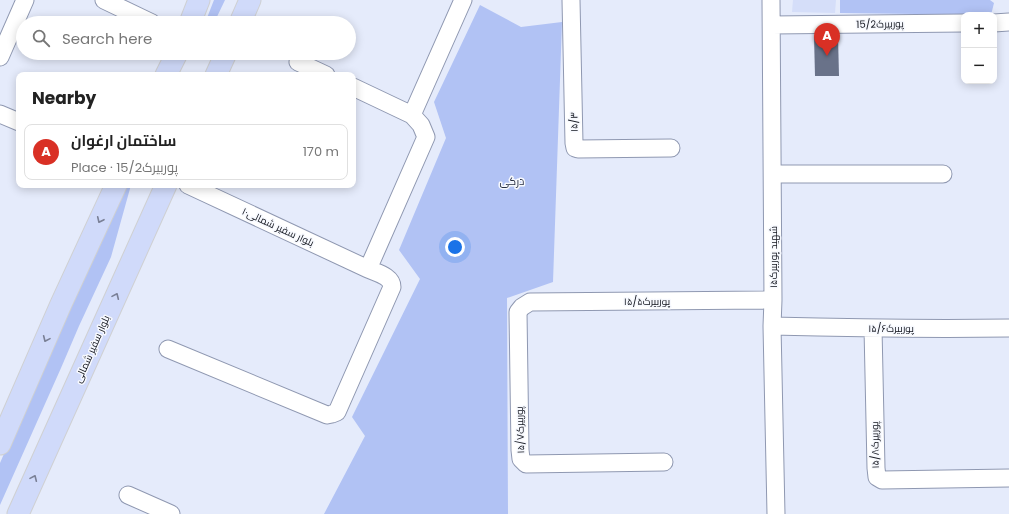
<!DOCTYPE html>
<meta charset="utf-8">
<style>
:root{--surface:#fff;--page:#f2f2f2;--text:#222;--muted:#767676;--line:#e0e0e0;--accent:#d93025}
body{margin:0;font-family:Poppins,Cairo,sans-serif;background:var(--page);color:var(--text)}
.controls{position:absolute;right:12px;top:12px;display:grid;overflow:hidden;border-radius:8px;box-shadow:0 2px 10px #0003}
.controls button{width:36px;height:36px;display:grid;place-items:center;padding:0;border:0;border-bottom:1px solid var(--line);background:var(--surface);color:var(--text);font:20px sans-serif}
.you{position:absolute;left:455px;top:247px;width:14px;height:14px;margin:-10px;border:3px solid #fff;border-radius:50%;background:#1a73e8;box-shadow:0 0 0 6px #1a73e833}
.badge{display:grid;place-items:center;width:26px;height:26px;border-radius:50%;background:var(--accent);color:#fff;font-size:13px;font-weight:700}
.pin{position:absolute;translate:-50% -33px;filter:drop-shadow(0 1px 2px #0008)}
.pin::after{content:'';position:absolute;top:21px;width:14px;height:12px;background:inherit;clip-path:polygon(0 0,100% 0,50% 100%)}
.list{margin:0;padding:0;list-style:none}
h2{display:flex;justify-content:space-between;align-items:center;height:52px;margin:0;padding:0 16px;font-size:17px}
h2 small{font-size:13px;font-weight:400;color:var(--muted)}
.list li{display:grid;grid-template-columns:26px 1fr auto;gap:12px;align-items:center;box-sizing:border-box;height:56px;margin:0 8px 8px;padding:0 8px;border:1px solid var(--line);border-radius:8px}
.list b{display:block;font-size:15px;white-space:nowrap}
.list p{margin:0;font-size:13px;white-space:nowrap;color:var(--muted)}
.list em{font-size:13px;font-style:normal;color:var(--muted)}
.icon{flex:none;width:22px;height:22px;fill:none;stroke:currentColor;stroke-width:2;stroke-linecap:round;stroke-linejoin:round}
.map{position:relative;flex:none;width:1009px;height:514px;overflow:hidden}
.search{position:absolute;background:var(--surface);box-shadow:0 2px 10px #0003;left:16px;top:16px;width:340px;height:44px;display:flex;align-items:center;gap:10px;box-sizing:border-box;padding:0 14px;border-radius:22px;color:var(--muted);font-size:15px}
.panel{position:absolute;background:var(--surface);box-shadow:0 2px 10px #0003;left:16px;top:72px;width:340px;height:116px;border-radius:8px}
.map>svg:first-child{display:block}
.built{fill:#d5def9}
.green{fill:#b1c2f4}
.building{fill:#697289}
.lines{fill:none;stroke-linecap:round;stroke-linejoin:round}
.minor-casing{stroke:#8f98b1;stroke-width:19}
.major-casing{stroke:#cfd0d2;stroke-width:23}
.minor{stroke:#fff;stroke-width:17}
.major{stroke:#d0dafa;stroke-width:21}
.oneway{stroke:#7a8096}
.labels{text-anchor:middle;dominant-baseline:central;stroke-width:3;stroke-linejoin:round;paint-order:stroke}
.street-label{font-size:10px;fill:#10131c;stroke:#f7f9fe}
.neighbourhood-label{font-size:11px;fill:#282f44;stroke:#f7f9fe}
</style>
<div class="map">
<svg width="1009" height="514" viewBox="0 0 1009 514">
<rect width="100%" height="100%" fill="#e5ebfb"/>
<path class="built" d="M793,0H836L835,13L792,12Z"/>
<path class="green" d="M214,0H225L214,23H205Z
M840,0H990L994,3L991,15L840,13Z
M480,5L521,27L562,22L553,282L507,298L508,514H324L365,436L352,417L420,279L399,250L446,138L434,102Z
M124,185H131L111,257L79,326L61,368L0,505V463L43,364Z"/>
<path class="building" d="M814,36H838L839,76H815Z"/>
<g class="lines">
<defs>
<path id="minor" d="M104,0L152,23
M571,0L574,143L575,148L578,149L671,148
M771,0L773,300L772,326L776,514
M994,23L1009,22
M772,25L964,23
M0,57L25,0
M298,62L326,75
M353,87L412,115L421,125L426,137L368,269
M0,114L19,122
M412,115L463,0
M773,174H943
M772,326C851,328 930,329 1009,328
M873,328L876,468L877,477L882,480L1009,478
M168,349L327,415L332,414L337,412L392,287C392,276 377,273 368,269L188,185
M664,462L526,464L521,459L520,450L518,312L522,307L530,302L773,300
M128,495L171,514"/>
<path id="major" d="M190,23L199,0
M240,23L250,0
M166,75L177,53
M216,75L226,53
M0,444L61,304L116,185
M18,514L166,185"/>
</defs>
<use href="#minor" class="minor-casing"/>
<use href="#major" class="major-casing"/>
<use href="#minor" class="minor"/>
<use href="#major" class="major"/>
</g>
<defs><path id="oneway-chevron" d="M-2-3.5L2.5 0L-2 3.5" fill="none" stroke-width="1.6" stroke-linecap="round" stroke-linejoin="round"/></defs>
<g class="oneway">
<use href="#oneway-chevron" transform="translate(100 220) rotate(115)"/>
<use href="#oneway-chevron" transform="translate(116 296) rotate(-66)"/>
<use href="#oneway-chevron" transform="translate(46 339) rotate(114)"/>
<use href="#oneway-chevron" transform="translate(34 478) rotate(-66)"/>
</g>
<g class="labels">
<g class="street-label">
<text transform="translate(880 24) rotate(-1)">پوربیرک15/2</text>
<text transform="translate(574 122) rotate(-91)">۱۵/۳</text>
<text transform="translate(278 227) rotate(25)">بلوار سفیر شمالی۱۰</text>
<text transform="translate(773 257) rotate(-90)">شهید پوربیرک۱۵</text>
<text x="647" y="301">پوربیرک۱۵/۵</text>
<text x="891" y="328">پوربیرک۱۵/۶</text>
<text transform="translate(92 349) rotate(-66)">بلوار سفیر شمالی</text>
<text transform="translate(520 430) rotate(-92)">پوربیرک۱۵/۷</text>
<text transform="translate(875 445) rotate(-91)">پوربیرک۱۵/۸</text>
</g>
<g class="neighbourhood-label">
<text x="512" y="181">درکی</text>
</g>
</g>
</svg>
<div class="controls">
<button>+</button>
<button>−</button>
</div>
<div class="you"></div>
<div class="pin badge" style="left:827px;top:56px">A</div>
<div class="search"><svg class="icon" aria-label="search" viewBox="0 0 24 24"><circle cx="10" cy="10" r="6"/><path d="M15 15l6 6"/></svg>Search here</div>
<section class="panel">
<h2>Nearby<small></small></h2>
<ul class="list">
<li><span class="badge">A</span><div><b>ساختمان ارغوان</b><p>Place · پوربیرک15/2</p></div><em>170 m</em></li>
</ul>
</section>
</div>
